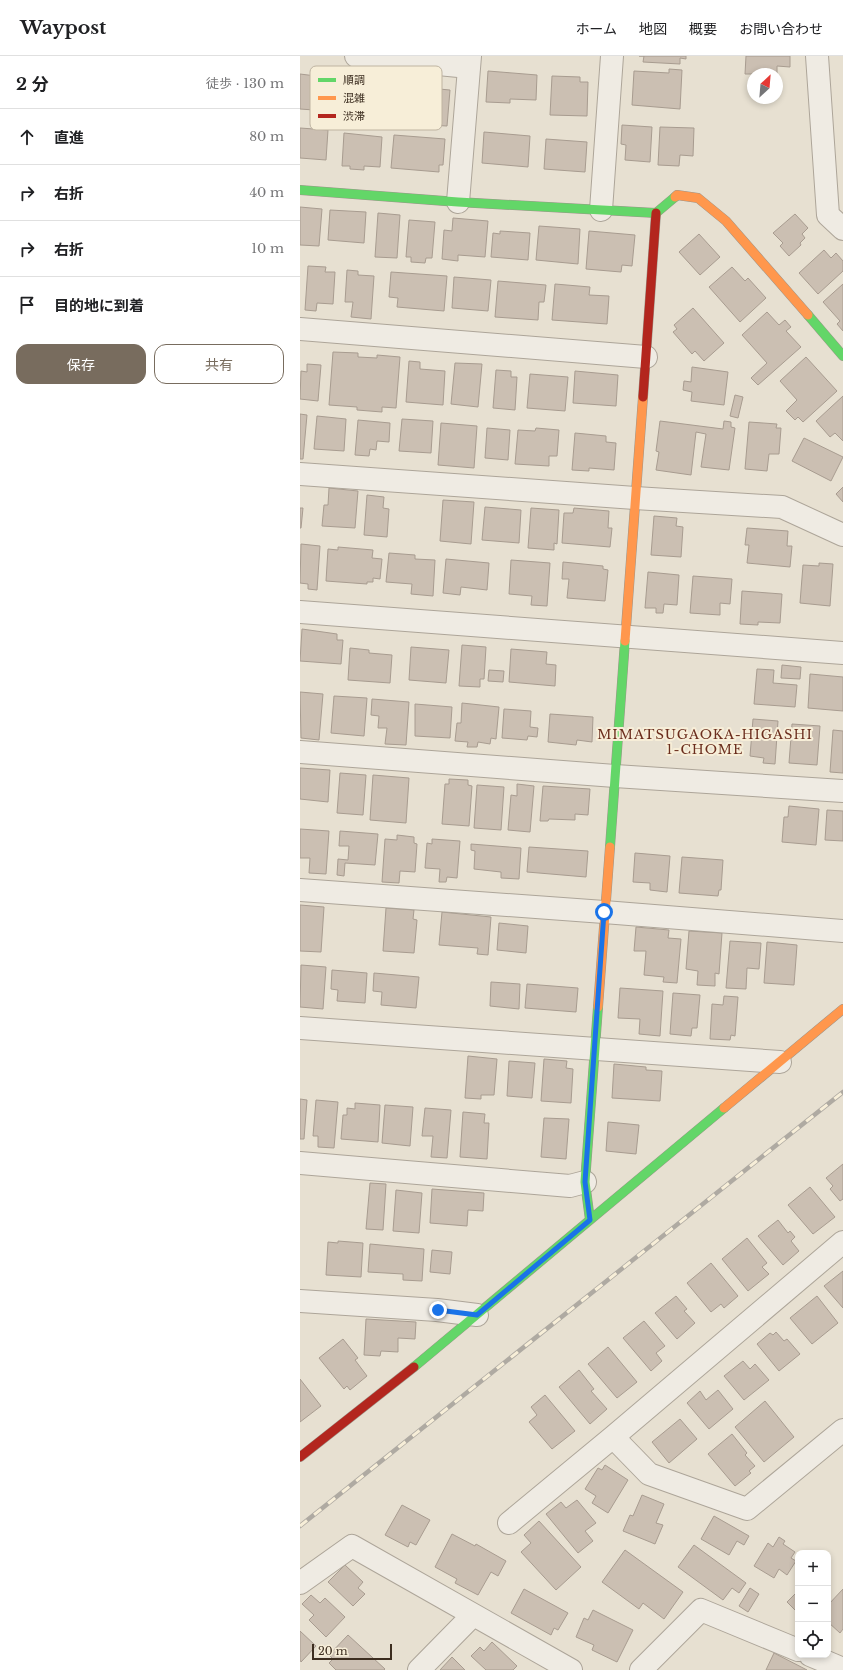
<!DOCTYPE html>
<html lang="ja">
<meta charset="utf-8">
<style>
:root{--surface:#fff;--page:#f6f6f6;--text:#202124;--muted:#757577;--line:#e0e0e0;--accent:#786c5e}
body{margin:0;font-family:"Libre Baskerville","Noto Sans JP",serif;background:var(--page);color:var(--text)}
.controls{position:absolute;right:12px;bottom:12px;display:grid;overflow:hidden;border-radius:8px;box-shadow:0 2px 6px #0003}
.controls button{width:36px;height:36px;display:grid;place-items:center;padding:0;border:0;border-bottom:1px solid var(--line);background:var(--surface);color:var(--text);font:20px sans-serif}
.compass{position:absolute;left:447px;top:12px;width:36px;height:36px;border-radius:50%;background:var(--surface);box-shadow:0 2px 6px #0003;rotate:26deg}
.scale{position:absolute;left:12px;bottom:10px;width:80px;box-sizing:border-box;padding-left:4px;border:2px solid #3d2e20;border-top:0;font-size:11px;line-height:14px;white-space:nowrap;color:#3d2e20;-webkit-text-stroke:3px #f7eed8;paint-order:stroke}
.stop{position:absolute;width:12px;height:12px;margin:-9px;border:3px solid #1a73e8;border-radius:50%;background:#fff}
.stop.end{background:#1a73e8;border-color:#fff;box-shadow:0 1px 4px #0008}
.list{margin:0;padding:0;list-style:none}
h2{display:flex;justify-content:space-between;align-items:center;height:52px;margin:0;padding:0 16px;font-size:17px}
h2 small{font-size:13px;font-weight:400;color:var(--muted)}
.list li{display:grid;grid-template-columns:26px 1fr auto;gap:12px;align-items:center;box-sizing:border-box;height:56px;padding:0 16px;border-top:1px solid var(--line)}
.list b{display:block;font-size:15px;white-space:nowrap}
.list em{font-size:13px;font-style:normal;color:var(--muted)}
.actions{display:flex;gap:8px;padding:12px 16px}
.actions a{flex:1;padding:9px 0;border:1px solid var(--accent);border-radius:12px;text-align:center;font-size:14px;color:var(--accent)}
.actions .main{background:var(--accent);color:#fff}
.icon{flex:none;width:22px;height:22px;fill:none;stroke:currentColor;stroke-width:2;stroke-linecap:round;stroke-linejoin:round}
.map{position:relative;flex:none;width:543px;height:1614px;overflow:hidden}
header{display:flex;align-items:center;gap:24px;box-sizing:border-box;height:56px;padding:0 20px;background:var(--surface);border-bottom:1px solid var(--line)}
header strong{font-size:19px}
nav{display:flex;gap:22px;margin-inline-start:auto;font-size:14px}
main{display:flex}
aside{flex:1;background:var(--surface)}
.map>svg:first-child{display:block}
.building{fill:#cbbfb2;stroke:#a89c90}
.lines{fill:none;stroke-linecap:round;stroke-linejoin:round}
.street-casing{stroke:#ada599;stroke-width:24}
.fast-casing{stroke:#9c958a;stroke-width:10}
.slow-casing{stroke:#9c958a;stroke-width:10}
.jam-casing{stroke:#9c958a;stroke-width:10}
.street{stroke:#efebe3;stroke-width:22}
.fast{stroke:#63d668;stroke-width:9}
.slow{stroke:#ff974d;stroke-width:9}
.jam{stroke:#b3261e;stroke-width:9}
.rail-casing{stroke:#afaaa2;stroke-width:4.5}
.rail{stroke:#f7eed8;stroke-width:3;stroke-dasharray:9;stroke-linecap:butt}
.route{stroke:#1a73e8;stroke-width:5}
.labels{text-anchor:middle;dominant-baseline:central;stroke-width:4;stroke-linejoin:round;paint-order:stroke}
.neighbourhood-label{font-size:13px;letter-spacing:1px;fill:#6b2e1e;stroke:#f7eed8}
.key{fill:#f7eed8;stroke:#bfb4a1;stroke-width:1}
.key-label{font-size:11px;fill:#3d2e20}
</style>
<header>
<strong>Waypost</strong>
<nav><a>ホーム</a><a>地図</a><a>概要</a><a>お問い合わせ</a></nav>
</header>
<main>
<aside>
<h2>2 分<small>徒歩 · 130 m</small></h2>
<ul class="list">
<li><svg class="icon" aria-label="ahead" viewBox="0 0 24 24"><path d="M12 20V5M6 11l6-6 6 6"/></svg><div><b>直進</b></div><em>80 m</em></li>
<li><svg class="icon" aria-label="right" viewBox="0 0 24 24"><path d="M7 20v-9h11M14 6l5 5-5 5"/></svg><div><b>右折</b></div><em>40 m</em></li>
<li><svg class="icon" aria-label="right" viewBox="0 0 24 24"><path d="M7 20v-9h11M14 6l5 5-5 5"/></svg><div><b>右折</b></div><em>10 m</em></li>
<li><svg class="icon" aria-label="arrive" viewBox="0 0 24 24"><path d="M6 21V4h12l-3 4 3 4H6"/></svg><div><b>目的地に到着</b></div></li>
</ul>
<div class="actions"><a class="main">保存</a><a>共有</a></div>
</aside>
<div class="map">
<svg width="543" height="1614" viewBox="0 0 543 1614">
<rect width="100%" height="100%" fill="#e7e0d1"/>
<path class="building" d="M339,0H386V3L380,2V8L343,6L344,0Z
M446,0H490V11L477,10V20V18H445Z
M369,13L382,14L380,53L332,49L334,15L369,17Z
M188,15L237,19L236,44L210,43V47L186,46Z
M0,18L16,20L14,54L0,53Z
M252,20L280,21V26H288L287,60L250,59Z
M139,33L150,34L147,70L110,68L112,35L138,37Z
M322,69L352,71L350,106L325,104L326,89L321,88Z
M360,71L394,72L393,100L380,99L379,110L358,109Z
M0,72L28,74L26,104L0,102Z
M184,76L230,80L228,111L182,107Z
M44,77L82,81L80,111L64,110V114L50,113V110H42Z
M94,79L145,83L143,109H139V116L91,112Z
M246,83L287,86L285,116L244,113Z
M0,151L22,153L19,190L0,189Z
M30,154L66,156L64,187L28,184Z
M78,157L100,159L97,202L75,201Z
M495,158L508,172L502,178L505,182L500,187L501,189L489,200L480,190L483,187L473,177Z
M153,162L188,165L185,201L158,199V205L142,203L144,174L152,175Z
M109,164L135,166L132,202H126L125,207L111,206V201H106Z
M239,170L280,173L278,208L236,204Z
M200,175L230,177L228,204L191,201L193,177L200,178Z
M289,175L335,179L332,210L322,209L321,216L286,213Z
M399,178L420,201L400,219L379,196Z
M524,194L531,202L536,197L543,205V215L518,238L499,217Z
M8,210L26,211L25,216H35L33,248L17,247L16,255L5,254Z
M432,211L445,225L448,222L466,242L440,266L409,231Z
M47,214L58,215V219L74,220L71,263L51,261L53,246H45Z
M91,216L147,220L144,255L97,251L98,242L89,241Z
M154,221L191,224L188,255L152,252Z
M198,225L246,229L244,246H239L238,264L195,261Z
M255,228L290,231L289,239L309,240L307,268L252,264Z
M543,228V275L537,268L540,265L523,246Z
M393,252L424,287L404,305L395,295L392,298L373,276L377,273L374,269Z
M467,256L479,269L485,264L491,271L486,275L501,291L458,329L451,322L467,307L442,279Z
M33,296L58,297V301L77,302V299L100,301L96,352L82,351V356L57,354V351L29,349Z
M506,301L537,335L503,366L498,361L495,364L486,355L497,344L480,325Z
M109,305L120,306V313L145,315L143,349L106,346Z
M155,307L182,308L178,351L151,348Z
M7,308L21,309L18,345L0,343L1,315L7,316Z
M392,311L428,316L424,349L391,345L392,336L383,334L384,325L391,326Z
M196,314L211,315V321H217L215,354L193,352Z
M275,315L318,319L316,350L273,347Z
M230,318L268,321L265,355L227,352Z
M435,339L443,341L438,362L430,360Z
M543,340V385L535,377L530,381L516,365Z
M0,358L7,359L3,403H0Z
M17,360L46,363L44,395L14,393Z
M102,363L133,365L131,397L99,395Z
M58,364L90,367L89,386L77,385L76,394L70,393L69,400L55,399Z
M360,365L423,373L424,365L431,366V371L435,372L429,414L401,411L406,378L396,376L391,419L356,414L359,396L356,395Z
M449,366L477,368L476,372H481L479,398H469L467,415L445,413Z
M141,367L177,370L174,412L138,409Z
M187,372L210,374L208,404L185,402Z
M236,372L259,374L257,400H249V410L215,408L218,374L235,375Z
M275,377L306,380V386L316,387L314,414L289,412V415L272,414Z
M504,382L543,401L531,425L492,405Z
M543,431V446L536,438Z
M29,432L58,435L55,472L22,470L24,449H28Z
M67,439L84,441L83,452L89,453L87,481L64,479Z
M143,444L174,446L171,488L140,485Z
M185,451L221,454L219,487L182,484Z
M0,452H3L1,472H0Z
M231,452L259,454L257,488L254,487V494L228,492Z
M274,452L309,455L308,472H312L310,491L262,487L264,457H273Z
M354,460L377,462L376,470L383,471L381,501L351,499Z
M447,472L488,475L487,490H492L490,511L447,507L449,489H445Z
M1,488L20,490L17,534L8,533V528L0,527Z
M38,491L73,494L72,502L82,503L80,523L73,522V526H67V528L26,525L28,493L38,494Z
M89,497L115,499V503L135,504L133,540L111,538L112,528L86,526Z
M146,503L189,507L187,534L161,531L160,539L143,537Z
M211,504L250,507L247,550L231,549L232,540L209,538Z
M263,506L303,510V513L308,514L305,545L267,542L269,523H262Z
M519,507L533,508L530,550L500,547L503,509L519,510Z
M348,516L379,519L377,549L364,548L363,557H356V552H345Z
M393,520L432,523L430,548L420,547V559L390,557Z
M442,535L482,538L480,567L458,566V569L440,568Z
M2,573L37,578V584H43L41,608L0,605Z
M162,589L186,591L184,623H180V631L159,630Z
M111,591L149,594L146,627L109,624Z
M50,592L69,594V597L92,599L90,627L48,624Z
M211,593L247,596L246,608L256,609L255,630L209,626Z
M482,609L501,611L500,623L481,622Z
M457,613L474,614L473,627L497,629L495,651L454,648Z
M189,614L204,615L203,626L188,625Z
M510,618L543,621V655L508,652Z
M0,636L23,638L19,684L1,682Z
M34,640L67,642L64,680L31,677Z
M72,643L109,646L106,689L85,688L87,672H78L79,660L71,659Z
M162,647L199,651L196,683L191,682L190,688L178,686L177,691H167L168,686L155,685L157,667H161Z
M115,648L152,651L150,682L115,680Z
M204,653L231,655L230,671L238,672L237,681L228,680L227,684L202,682Z
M250,658L293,661L292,686L277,684L276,689L248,686Z
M453,663L478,665L475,708L463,707L464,702L450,700Z
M492,668L520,670L517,709L489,707Z
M533,674L543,675V717L530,716Z
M0,712L30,714L28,746L0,743Z
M40,717L66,719L63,759L37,757Z
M73,719L109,722L106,767L70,764Z
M149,723L168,724V729L172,730L169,770L142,768L145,728H149Z
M217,728L234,730L230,776L208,774L211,739L217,740Z
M177,729L204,731L201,774L174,772Z
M243,730L290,733L288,759L275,758V764L249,763L248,765H240Z
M489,750L519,753L516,789L482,786L484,761H488Z
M527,754L543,755V785L525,784Z
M0,773L29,775L26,818L9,817L10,802H0Z
M40,775L78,778L75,809L45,807L44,820L37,819L38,803L48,804L49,790H39Z
M97,779L114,781V787L117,788L115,816L100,815L99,827L82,826L85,783L97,784Z
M132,783L160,785L157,822L147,821L146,826H139L140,813L125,812L127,787L132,788Z
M171,788L221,792L219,823L201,822V816L174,813L175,795L171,794Z
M229,791L288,795L286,821L227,816Z
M335,797L370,800L367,836L350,834V827L333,826Z
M382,801L423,804L421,834H419L418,840L379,837Z
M0,849L24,851L21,896L0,895Z
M86,852L114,854L113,863L117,864L114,897L83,895Z
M142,856L191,861L188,899L177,898L178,892L139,889Z
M199,867L228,870L226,897L197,894Z
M336,871L369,874L368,882L381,883L377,927L363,926L364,921L344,919L346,895H334Z
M389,875L422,877L419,918L415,917V930L397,929L398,915L386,913Z
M430,885L461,887L459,913L447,912L446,933L426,932Z
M467,886L497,889L494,929L464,927Z
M1,909L26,911L23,953L0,951Z
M32,914L67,917L65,947L37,945L38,934L31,933Z
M74,917L119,921L116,952L81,949L82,936L73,935Z
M191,926L220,928L219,953L190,950Z
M227,928L278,932L276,956L225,952Z
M320,932L363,935L360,980L339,978L340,963L318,962Z
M373,937L400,939L397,972H392L391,980L370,978Z
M424,940L438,941L435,980L431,979L430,984L410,983L412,948L423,949Z
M168,1000L197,1003L194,1039H181V1043L165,1042Z
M244,1003L267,1005L266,1012L273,1013L271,1047L241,1045Z
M209,1005L235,1007L232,1042L207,1040Z
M314,1008L346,1011V1014L362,1015L360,1045L312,1042Z
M0,1043L7,1044L4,1083H0Z
M16,1044L38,1046L34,1092L18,1091V1080H13Z
M55,1047L80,1049L78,1086L41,1083L43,1059H47V1052L55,1053Z
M85,1049L113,1051L110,1090L82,1087Z
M125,1052L151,1054L147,1102L131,1101L133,1080H122Z
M163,1056L185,1058L184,1067H189L187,1103L160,1101Z
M244,1062L269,1063L266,1103L241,1101Z
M308,1066L339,1069L336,1098L306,1095Z
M543,1108V1143L540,1145L530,1133L533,1130L526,1122Z
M70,1127L86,1128L83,1174L66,1173Z
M510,1131L535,1161L513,1178L488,1149Z
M132,1133L184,1137L183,1155L168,1154L167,1170L130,1167Z
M96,1134L122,1137L119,1177L93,1175Z
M478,1164L488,1177L490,1175L495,1181L491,1185L499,1195L483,1209L458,1180Z
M447,1182L467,1207L462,1211L469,1218L448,1235L422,1203Z
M38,1185L63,1187L61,1221L26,1219L28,1186L38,1187Z
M70,1188L124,1193L122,1225L103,1224V1218L68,1216Z
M132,1194L152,1196L150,1218L130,1216Z
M411,1207L438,1240L424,1252L421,1248L411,1256L387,1227Z
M543,1215V1252L524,1230Z
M376,1240L387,1253L384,1255L395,1267L377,1283L355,1257Z
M517,1240L538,1267L512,1288L490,1262Z
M66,1263L116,1266L115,1283L98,1282V1296L81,1295L80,1300L64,1299Z
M344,1265L365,1290L356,1297L362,1305L351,1315L323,1282Z
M476,1276L484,1285L487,1283L500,1298L479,1315L457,1288L470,1277L473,1279Z
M43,1283L58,1302L55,1304L67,1320L50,1334L47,1330L44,1333L19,1302Z
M308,1291L337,1326L317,1342L288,1308Z
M443,1305L450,1313L455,1308L469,1324L444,1344L424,1320Z
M279,1314L294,1333L291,1335L307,1353L290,1368L259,1331Z
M0,1323L21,1350L0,1366Z
M418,1334L433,1353L409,1373L387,1347L400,1335L406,1344Z
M245,1339L275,1375L252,1393L229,1366L237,1359L231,1351Z
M465,1345L494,1381L464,1406L435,1371Z
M380,1363L397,1383L369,1407L352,1386Z
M432,1378L447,1397L445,1399L455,1410L449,1415L451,1417L435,1430L408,1398Z
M305,1409L328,1424L308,1457L292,1447L296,1440L285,1433L298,1412L302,1414Z
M342,1439L364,1448L356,1467L363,1469L355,1488L323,1475L330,1459L333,1460Z
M277,1444L296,1467L285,1475L293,1485L278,1497L246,1458L261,1446L266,1452Z
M102,1449L130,1464L116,1489L110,1486L108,1491L85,1479Z
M414,1460L449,1480L444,1489L437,1485L429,1499L401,1483Z
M239,1465L281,1511L256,1534L221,1496L231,1487L224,1479Z
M152,1478L175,1490L176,1488L206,1505L198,1520L191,1516L178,1539L155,1527L157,1523L135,1511Z
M479,1481L485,1485L483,1488L495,1496L491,1502L496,1505L487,1519L479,1513L474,1522L454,1510L468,1487L473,1491Z
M394,1489L446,1527L439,1537L432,1532L423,1544L378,1511Z
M325,1494L383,1536L364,1563L343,1547L339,1553L302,1526Z
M45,1509L63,1526L58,1532L65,1538L53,1550L28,1526Z
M450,1532L459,1538L448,1556L439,1550Z
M224,1533L268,1557L258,1574L254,1572L251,1579L211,1557Z
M543,1533V1573L540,1577L528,1566V1549Z
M498,1535V1557L487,1546Z
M11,1539L20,1547L25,1542L45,1561L26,1581L9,1564L14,1559L2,1548Z
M293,1554L333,1574L317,1606L292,1594L294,1589L276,1581L284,1562L288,1564Z
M0,1575L16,1590L1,1606L0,1604Z
M48,1579L85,1613L84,1614H36L29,1607L33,1603L29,1599Z
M192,1586L217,1610L213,1614H186L171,1600L180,1591L184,1595Z
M474,1597L507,1614H466Z
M152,1601L165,1614H140Z"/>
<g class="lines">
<defs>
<path id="street" d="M56,0L169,11
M517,0L528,159L543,173
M158,146L170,0
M301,154L312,0
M0,273L346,301
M0,418L335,442L482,451L543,479
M0,556L543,597
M0,696L315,720L543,735
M0,834L304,856L543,875
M0,972L480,1006
M0,1107L270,1130L285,1126
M0,1245L137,1254L177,1259
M313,1381L349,1418L447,1453L543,1374
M209,1467L313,1381L543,1186
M0,1527L52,1490L271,1614
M510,1599L543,1613
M119,1614L173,1559
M341,1614L401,1554L498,1594"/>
<path id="fast" d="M0,134L158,146L356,157L375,141
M508,259L543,300
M310,791L325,585
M290,1164L285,1126L298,951
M114,1311L424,1052"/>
<path id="slow" d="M375,141L377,139L398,142L426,165L508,259
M325,585L343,341
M298,951L310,791
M424,1052L543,953"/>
<path id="jam" d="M343,341L356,157
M0,1401L114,1311"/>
</defs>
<use href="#street" class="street-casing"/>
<use href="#fast" class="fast-casing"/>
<use href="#slow" class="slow-casing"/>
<use href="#jam" class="jam-casing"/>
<use href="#street" class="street"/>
<use href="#fast" class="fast"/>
<use href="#slow" class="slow"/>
<use href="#jam" class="jam"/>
<defs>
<path id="rail" d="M0,1470L543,1036"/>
</defs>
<use href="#rail" class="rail-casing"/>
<use href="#rail" class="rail"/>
</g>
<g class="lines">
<path class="route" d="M138,1254L177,1259L290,1164L285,1126L304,856"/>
</g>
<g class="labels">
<g class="neighbourhood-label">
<text x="405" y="678">MIMATSUGAOKA-HIGASHI<tspan x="405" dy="15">1-CHOME</tspan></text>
</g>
</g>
<rect x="10" y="10" width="132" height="64" rx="6" class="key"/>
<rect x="18" y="22" width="18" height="4" fill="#63d668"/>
<rect x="18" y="40" width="18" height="4" fill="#ff974d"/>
<rect x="18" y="58" width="18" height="4" fill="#b3261e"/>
<g class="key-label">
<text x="43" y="28">順調</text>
<text x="43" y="46">混雑</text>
<text x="43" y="64">渋滞</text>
</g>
</svg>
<div class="controls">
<button>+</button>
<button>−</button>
<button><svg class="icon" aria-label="locate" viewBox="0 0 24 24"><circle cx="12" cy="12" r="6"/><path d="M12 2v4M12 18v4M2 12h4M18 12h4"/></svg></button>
</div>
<svg class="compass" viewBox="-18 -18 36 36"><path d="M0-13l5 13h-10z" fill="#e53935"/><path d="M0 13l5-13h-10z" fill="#757577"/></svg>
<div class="scale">20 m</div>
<div class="stop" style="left:304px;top:856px"></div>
<div class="stop end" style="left:138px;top:1254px"></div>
</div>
</main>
